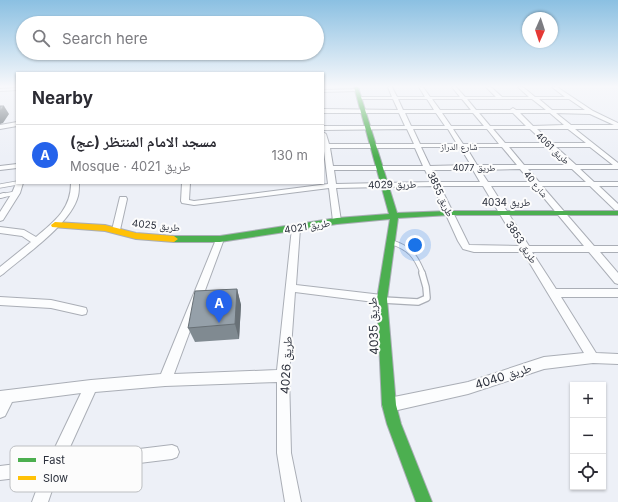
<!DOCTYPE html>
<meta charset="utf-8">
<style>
:root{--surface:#fff;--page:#f7f7f7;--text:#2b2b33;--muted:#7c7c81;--line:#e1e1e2;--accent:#2563eb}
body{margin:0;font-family:Inter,"Noto Naskh Arabic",sans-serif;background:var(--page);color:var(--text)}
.controls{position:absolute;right:12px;bottom:12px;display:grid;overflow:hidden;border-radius:0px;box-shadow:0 1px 3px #0004}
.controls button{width:36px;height:36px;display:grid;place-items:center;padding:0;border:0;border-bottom:1px solid var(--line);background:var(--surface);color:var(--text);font:20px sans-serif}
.compass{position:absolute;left:522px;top:12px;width:36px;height:36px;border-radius:50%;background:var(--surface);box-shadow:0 1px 3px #0004;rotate:183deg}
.you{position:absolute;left:415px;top:245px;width:14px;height:14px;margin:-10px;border:3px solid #fff;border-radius:50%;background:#1a73e8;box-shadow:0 0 0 6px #1a73e833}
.badge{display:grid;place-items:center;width:26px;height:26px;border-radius:50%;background:var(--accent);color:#fff;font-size:13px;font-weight:700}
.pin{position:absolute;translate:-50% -33px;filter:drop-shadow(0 1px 2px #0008)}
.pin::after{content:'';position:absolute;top:21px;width:14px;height:12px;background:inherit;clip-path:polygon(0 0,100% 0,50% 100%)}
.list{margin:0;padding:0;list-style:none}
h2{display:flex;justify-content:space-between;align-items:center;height:52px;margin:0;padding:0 16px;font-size:17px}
h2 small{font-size:13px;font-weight:400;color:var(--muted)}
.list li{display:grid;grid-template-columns:26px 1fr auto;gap:12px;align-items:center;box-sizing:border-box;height:60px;padding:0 16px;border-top:1px solid var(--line)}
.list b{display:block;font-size:15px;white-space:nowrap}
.list p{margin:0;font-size:13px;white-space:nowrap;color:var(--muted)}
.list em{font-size:13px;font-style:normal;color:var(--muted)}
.icon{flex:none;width:22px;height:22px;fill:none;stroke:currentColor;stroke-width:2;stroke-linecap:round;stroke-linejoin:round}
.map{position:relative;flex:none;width:618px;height:502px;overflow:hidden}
.search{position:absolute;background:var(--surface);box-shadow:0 1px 3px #0004;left:16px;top:16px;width:308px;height:44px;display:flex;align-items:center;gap:10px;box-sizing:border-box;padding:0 14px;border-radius:22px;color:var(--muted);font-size:15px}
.panel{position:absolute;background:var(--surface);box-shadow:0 1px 3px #0004;left:16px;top:72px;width:308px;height:112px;border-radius:0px}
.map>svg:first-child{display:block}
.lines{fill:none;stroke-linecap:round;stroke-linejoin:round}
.lane-far2-casing{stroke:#aaaeb6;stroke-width:5}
.lane-far1-casing{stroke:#aaaeb6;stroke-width:6}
.lane-casing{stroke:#aaaeb6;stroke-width:8}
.street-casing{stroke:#aaaeb6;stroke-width:2}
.fast-casing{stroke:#aaaeb6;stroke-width:2}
.slow-casing{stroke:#aaaeb6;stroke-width:2}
.lane-far2{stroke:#fcfdfe;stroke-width:3.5}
.lane-far1{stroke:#fcfdfe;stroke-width:4}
.lane{stroke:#fcfdfe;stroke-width:5.5}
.street{fill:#fcfdfe;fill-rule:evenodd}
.fast{fill:#4caf50;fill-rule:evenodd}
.slow{fill:#ffc107;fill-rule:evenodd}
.wall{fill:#808a91}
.shaded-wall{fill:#687076}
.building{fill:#95a0a9;stroke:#687076}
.labels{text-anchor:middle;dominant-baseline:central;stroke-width:4;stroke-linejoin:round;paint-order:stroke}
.far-street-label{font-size:9px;fill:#2b303c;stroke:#fcfcfc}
.street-label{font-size:10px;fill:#2b303c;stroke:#fcfcfc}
.near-street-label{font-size:12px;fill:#2b303c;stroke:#fcfcfc}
.key{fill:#fcfcfc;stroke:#bdbfc2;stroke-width:1}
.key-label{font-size:11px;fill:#2b303c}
</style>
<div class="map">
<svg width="618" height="502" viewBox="0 0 618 502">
<rect width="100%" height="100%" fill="#edf0f7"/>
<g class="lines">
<defs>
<path id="lane-far2" d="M0,186L17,183
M0,196L16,193"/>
<path id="lane-far1" d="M0,196L4,195
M391,242C410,248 416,256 423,274"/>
<path id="lane" d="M383,300L418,302L427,298L426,287L422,273"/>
<path id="street" d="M388,87H392L397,97H425L419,87H423L430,97H460L452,87H456L465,97H496L486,87H491L502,97H529L518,87H523L535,97H565L552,87H557L593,111L618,123V129H575L618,163V169H580L594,182H618V186H599L618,204V210H615L590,186H542L594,246H618V252H600L618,273V284L615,283L589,252H532L556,289H618V297H561L596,353L618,354V364L593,363L544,369L468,394L389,412L384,410L382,405L384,400L389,398L468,382L544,357L584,353L523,252H474L463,249L458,241L433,186L336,188L341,221L337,224L333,221L329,188L194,205L182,203L181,201L182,183H190L189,200L194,201L328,184L323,143V132L326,134L329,144H414L407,129L323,130V126H405L399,113H323V109L398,110L393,99H360L358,98L360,97H392ZM398,99H427L434,110H403ZM432,99H462L471,110H440ZM467,99H532L546,110H516L513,108L510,110H476ZM539,99H569L585,110H552ZM405,113H436L445,126H411ZM442,113H473L484,126H451ZM479,113H513L526,126H490ZM520,113H550L564,125L533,126ZM556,113L590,114L614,125H571ZM413,129H448L457,144H420ZM453,129H487L499,144H463ZM493,129H530L545,143H505ZM537,129H568L586,143H552ZM421,147H460L471,165L430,166ZM466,147H502L517,165H477ZM509,147H549L568,165H524ZM556,147H590L613,165H576ZM330,148H415L423,166H333ZM520,169L531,182H488L480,170ZM528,169H572L586,182H539ZM334,170H425L431,182L336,184ZM432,170H473L480,182H438ZM440,186H483L519,246L469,245ZM491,186H534L584,246H529Z
M17,88V90L0,91V89Z
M359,89V90L357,91L323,92V90Z
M17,122V126L0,129V125Z
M17,164V168L0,170V166Z
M17,181V183H23L20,193L3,220L0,221V212L12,193Z
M71,183H79C79,187 79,192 78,196C71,224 25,255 3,274L0,276V267L31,242L22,236L0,233V227L24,230L36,237C55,221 71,209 71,183Z
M120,197H126L127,199L120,230L116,233L112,230Z
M296,225L300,228L296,285L382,295L386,296L387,299L386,302L382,303L295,292L289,376L291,453L301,502H285L277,453V382L165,386L95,392L65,458L172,445L177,447L179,452L177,457L172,459L58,473L48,502H32L42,475L0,480V466L49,460L81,393L12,402L5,416L0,418V391L91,380L161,374L217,237L220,236L224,239L174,374L277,370L292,228Z
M0,297L51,300L82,307L86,308L87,311L86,314L82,315L51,308L0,305Z"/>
<path id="fast" d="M354,87H358L397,213L450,211H618V215H450L398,218L387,299L396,405L401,424L432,502H416L387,424L382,405L377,299L390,219L337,224L220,242H174L170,239L174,236H220L337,218L389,214Z"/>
<path id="slow" d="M55,222L105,225L136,233L174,236L178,239L174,242L136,239L105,231L52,227L51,225Z"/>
</defs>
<use href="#lane-far2" class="lane-far2-casing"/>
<use href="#lane-far1" class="lane-far1-casing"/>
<use href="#lane" class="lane-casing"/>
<use href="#street" class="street-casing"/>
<use href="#fast" class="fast-casing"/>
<use href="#slow" class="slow-casing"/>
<use href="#lane-far2" class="lane-far2"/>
<use href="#lane-far1" class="lane-far1"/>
<use href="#lane" class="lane"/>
<use href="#street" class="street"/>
<use href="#fast" class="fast"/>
<use href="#slow" class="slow"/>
</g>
<path class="wall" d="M237,289L241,305L239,339L195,342L188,328Z"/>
<path class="shaded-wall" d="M4,106L9,114L3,123L0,124V111Z
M237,289L241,305L239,339L235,324Z"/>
<path class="building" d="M0,106H4L0,111Z
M237,289L235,324L188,328L195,291Z"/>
<linearGradient id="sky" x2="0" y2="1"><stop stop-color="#8bc0e2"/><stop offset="0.55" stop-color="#f7f8fb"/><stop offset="1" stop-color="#f7f8fb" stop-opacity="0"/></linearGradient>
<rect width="618" height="157" fill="url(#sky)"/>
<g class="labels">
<g class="far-street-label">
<text x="459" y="146">شارع الدراز</text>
<text transform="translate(553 148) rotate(43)">طريق 4061</text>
<text x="474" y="167">طريق 4077</text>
<text transform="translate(536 184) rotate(50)">شارع 40</text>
</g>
<g class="street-label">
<text transform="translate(392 184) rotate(-1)">طريق 4029</text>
<text transform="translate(441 194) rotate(65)">طريق 3855</text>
<text x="506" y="202">طريق 4034</text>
<text transform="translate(156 225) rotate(6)">طريق 4025</text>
<text transform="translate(307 226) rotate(-9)">طريق 4021</text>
<text transform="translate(522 242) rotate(57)">طريق 3853</text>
</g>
<g class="near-street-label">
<text transform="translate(373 326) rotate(-92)">طريق 4035</text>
<text transform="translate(286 365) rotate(-87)">طريق 4026</text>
<text transform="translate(503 376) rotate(-18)">طريق 4040</text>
</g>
</g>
<rect x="10" y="446" width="132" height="46" rx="6" class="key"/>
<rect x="18" y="458" width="18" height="4" fill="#4caf50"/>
<rect x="18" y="476" width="18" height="4" fill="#ffc107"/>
<g class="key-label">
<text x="43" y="464">Fast</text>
<text x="43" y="482">Slow</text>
</g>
</svg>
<div class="controls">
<button>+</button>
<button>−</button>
<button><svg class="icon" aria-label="locate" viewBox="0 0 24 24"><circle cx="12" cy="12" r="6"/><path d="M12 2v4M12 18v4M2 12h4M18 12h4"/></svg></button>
</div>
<svg class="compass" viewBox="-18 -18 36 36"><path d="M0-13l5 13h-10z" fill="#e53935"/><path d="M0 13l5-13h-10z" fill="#7c7c81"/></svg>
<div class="you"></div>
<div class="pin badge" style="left:219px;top:323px">A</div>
<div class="search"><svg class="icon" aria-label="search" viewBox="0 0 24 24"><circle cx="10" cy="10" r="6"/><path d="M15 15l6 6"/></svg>Search here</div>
<section class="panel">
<h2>Nearby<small></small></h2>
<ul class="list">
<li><span class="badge">A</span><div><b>مسجد الامام المنتظر (عج)</b><p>Mosque · طريق 4021</p></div><em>130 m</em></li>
</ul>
</section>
</div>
